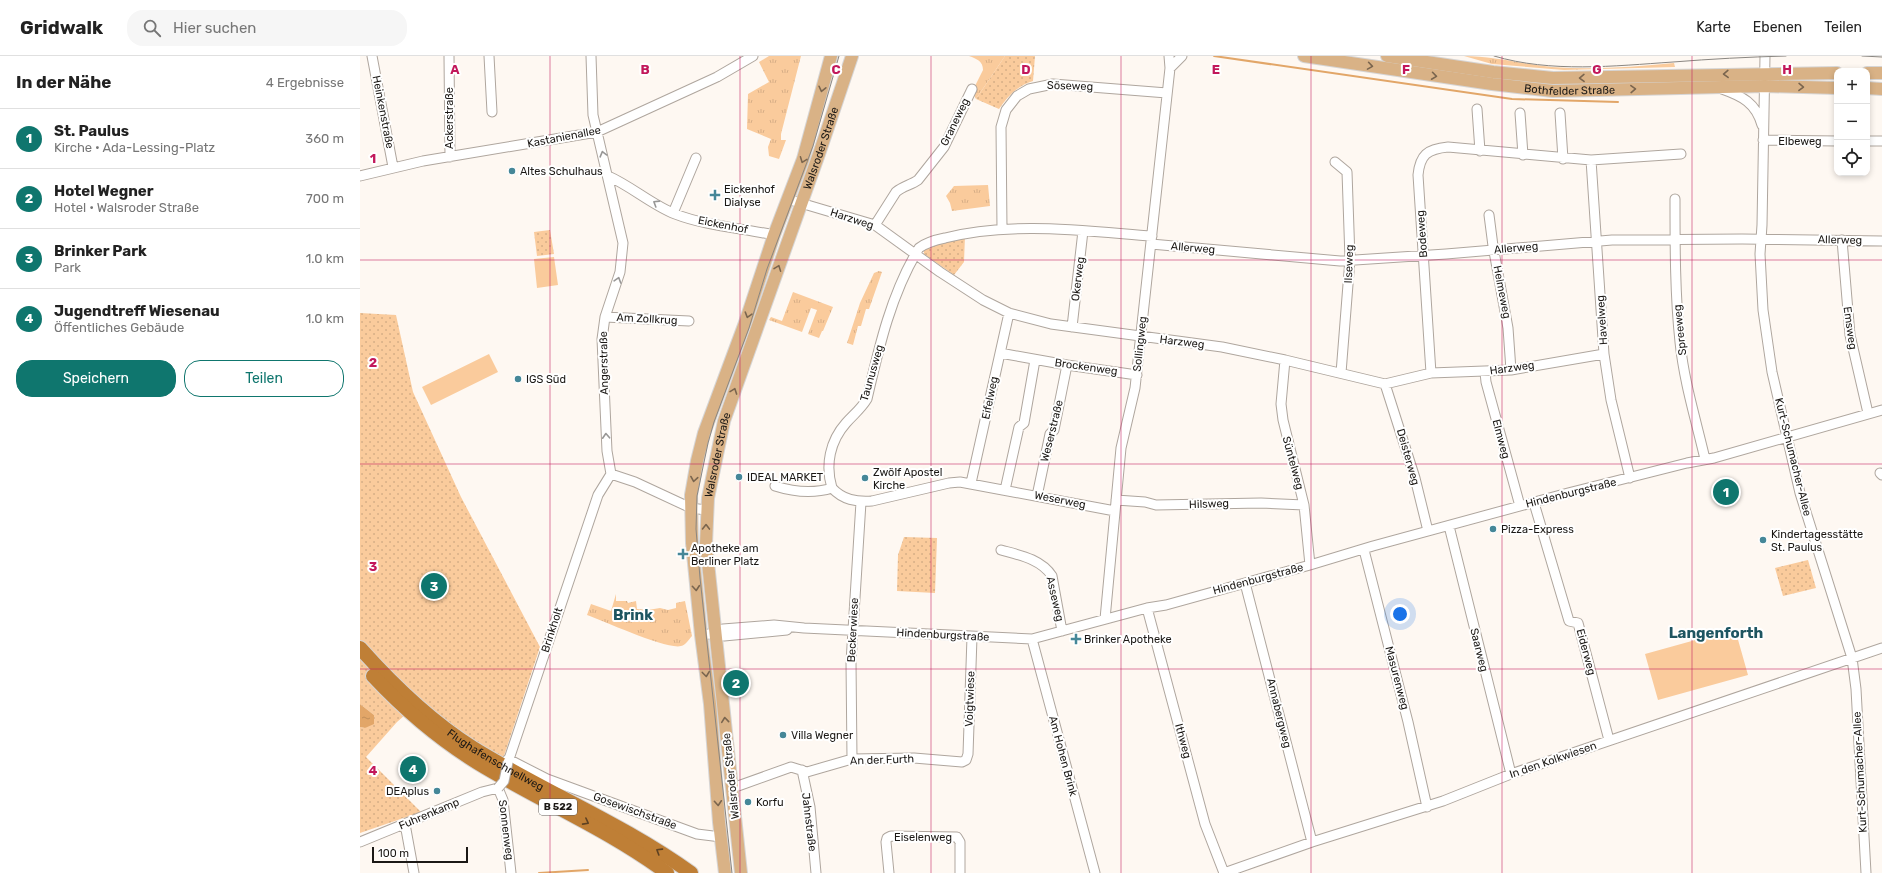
<!DOCTYPE html>
<html lang="de">
<meta charset="utf-8">
<style>
:root{--surface:#fff;--page:#f6f6f6;--text:#222;--muted:#767676;--line:#e0e0e0;--accent:#0f766e}
body{margin:0;font-family:Rubik,sans-serif;background:var(--page);color:var(--text)}
.controls{position:absolute;right:12px;top:12px;display:grid;overflow:hidden;border-radius:8px;box-shadow:0 2px 6px #0003}
.controls button{width:36px;height:36px;display:grid;place-items:center;padding:0;border:0;border-bottom:1px solid var(--line);background:var(--surface);color:var(--text);font:20px sans-serif}
.scale{position:absolute;left:12px;bottom:10px;width:96px;box-sizing:border-box;padding-left:4px;border:2px solid #1b1815;border-top:0;font-size:11px;line-height:14px;white-space:nowrap;color:#1b1815;-webkit-text-stroke:3px #fff;paint-order:stroke}
.you{position:absolute;left:1040px;top:558px;width:14px;height:14px;margin:-10px;border:3px solid #fff;border-radius:50%;background:#1a73e8;box-shadow:0 0 0 6px #1a73e833}
.badge{display:grid;place-items:center;width:26px;height:26px;border-radius:50%;background:var(--accent);color:#fff;font-size:13px;font-weight:700}
.pin{position:absolute;translate:-50% -50%;border:2px solid #fff;box-shadow:0 1px 4px #0006}
.list{margin:0;padding:0;list-style:none}
h2{display:flex;justify-content:space-between;align-items:center;height:52px;margin:0;padding:0 16px;font-size:17px}
h2 small{font-size:13px;font-weight:400;color:var(--muted)}
.list li{display:grid;grid-template-columns:26px 1fr auto;gap:12px;align-items:center;box-sizing:border-box;height:60px;padding:0 16px;border-top:1px solid var(--line)}
.list b{display:block;font-size:15px;white-space:nowrap}
.list p{margin:0;font-size:13px;white-space:nowrap;color:var(--muted)}
.list em{font-size:13px;font-style:normal;color:var(--muted)}
.actions{display:flex;gap:8px;padding:12px 16px}
.actions a{flex:1;padding:9px 0;border:1px solid var(--accent);border-radius:16px;text-align:center;font-size:14px;color:var(--accent)}
.actions .main{background:var(--accent);color:#fff}
.icon{flex:none;width:22px;height:22px;fill:none;stroke:currentColor;stroke-width:2;stroke-linecap:round;stroke-linejoin:round}
.map{position:relative;flex:none;width:1522px;height:817px;overflow:hidden}
header{display:flex;align-items:center;gap:24px;box-sizing:border-box;height:56px;padding:0 20px;background:var(--surface);border-bottom:1px solid var(--line)}
header strong{font-size:19px}
nav{display:flex;gap:22px;margin-inline-start:auto;font-size:14px}
.search{width:280px;height:36px;background:var(--page);display:flex;align-items:center;gap:10px;box-sizing:border-box;padding:0 14px;border-radius:16px;color:var(--muted);font-size:15px}
main{display:flex}
aside{flex:1;background:var(--surface)}
.map>svg:first-child{display:block}
.grass{fill:url(#grass-tufts)}
.park{fill:url(#park-dots)}
.pitch{fill:#facb9c}
.water{fill:url(#water-ripples)}
.lines{fill:none;stroke-linecap:round;stroke-linejoin:round}
.stream{stroke:#e2a668;stroke-width:2}
.minor-casing{stroke:#afa69e;stroke-width:11}
.major-casing{stroke:#d6d5d5;stroke-width:14}
.highway-casing{stroke:#d6d5d5;stroke-width:16}
.minor{stroke:#fff;stroke-width:9}
.major{stroke:#d9b286;stroke-width:12}
.highway{stroke:#bf7f36;stroke-width:14}
.tram{stroke:#8a8681;stroke-width:1}
.minor-bridge-casing{stroke:#afa69e;stroke-width:11;stroke-linecap:butt}
.minor-bridge{stroke:#fff;stroke-width:9}
.oneway{stroke:#7a654e}
.oneway2{stroke:#989796}
.oneway3{stroke:#5d4122}
.grid{fill:none;stroke:#c2185b;stroke-width:1;stroke-opacity:0.55}
.poi-dot{fill:#458798;stroke:#fff;stroke-width:1.5}
.labels{text-anchor:middle;dominant-baseline:central;stroke-width:4;stroke-linejoin:round;paint-order:stroke}
.shield{fill:#fff;stroke:#5f5d5b;stroke-width:1}
.shield-label{font-size:10px;font-weight:bold;fill:#1b1815}
.street-label{font-size:11px;fill:#1b1815;stroke:#fff}
.poi-label{font-size:11px;fill:#1b1815;stroke:#fff;text-anchor:start}
.district-label{font-size:15px;font-weight:bold;fill:#1e5561;stroke:#fff}
.grid-label{font-size:13px;text-anchor:middle;font-weight:bold;fill:#c2185b;stroke:#fff;stroke-width:4;stroke-linejoin:round;paint-order:stroke}
</style>
<header>
<strong>Gridwalk</strong>
<div class="search"><svg class="icon" aria-label="search" viewBox="0 0 24 24"><circle cx="10" cy="10" r="6"/><path d="M15 15l6 6"/></svg>Hier suchen</div>
<nav><a>Karte</a><a>Ebenen</a><a>Teilen</a></nav>
</header>
<main>
<aside>
<h2>In der Nähe<small>4 Ergebnisse</small></h2>
<ul class="list">
<li><span class="badge">1</span><div><b>St. Paulus</b><p>Kirche · Ada-Lessing-Platz</p></div><em>360 m</em></li>
<li><span class="badge">2</span><div><b>Hotel Wegner</b><p>Hotel · Walsroder Straße</p></div><em>700 m</em></li>
<li><span class="badge">3</span><div><b>Brinker Park</b><p>Park</p></div><em>1.0 km</em></li>
<li><span class="badge">4</span><div><b>Jugendtreff Wiesenau</b><p>Öffentliches Gebäude</p></div><em>1.0 km</em></li>
</ul>
<div class="actions"><a class="main">Speichern</a><a>Teilen</a></div>
</aside>
<div class="map">
<svg width="1522" height="817" viewBox="0 0 1522 817">
<defs>
<pattern id="grass-tufts" width="24" height="20" patternUnits="userSpaceOnUse"><rect width="24" height="20" fill="#facb9c"/><path d="M3 7l-1-3M5 7V3M7 7l1-3M15 17l-1-3M17 17v-4M19 17l1-3" fill="none" stroke="#d6ae86"/></pattern>
<pattern id="park-dots" width="8" height="8" patternUnits="userSpaceOnUse"><rect width="8" height="8" fill="#facb9c"/><path d="M2 2h.1M6 6h.1" fill="none" stroke="#d6ae86" stroke-width="1.8" stroke-linecap="round"/></pattern>
<pattern id="water-ripples" width="26" height="14" patternUnits="userSpaceOnUse"><rect width="26" height="14" fill="#e2a668"/><path d="M2 4q2-2 4 0t4 0M15 11q2-2 4 0t4 0" fill="none" stroke="#c18e59"/></pattern>
</defs>
<rect width="100%" height="100%" fill="#fef8f2"/>
<path class="grass" d="M409,0H441L421,78V84H426L419,103L409,100L408,91L411,83L387,73L388,38L409,26L399,6Z
M609,0H645L616,43L612,36L623,14C623,5 617,3 609,0Z
M1104,0C1133,0 1162,8 1192,11C1233,14 1273,11 1314,7L1315,11L1204,14L1132,8Z
M628,129L630,150L592,155L590,147L586,140L594,130Z
M519,215L522,216L509,253H506L501,270H498L493,289L487,287L500,247L514,217Z
M433,236L473,251L463,275H462L459,282L448,278L457,254L451,252L442,276L409,264L411,261L422,265Z
M256,538V545H267L268,547L276,545L277,553L288,554L300,552L308,554L316,552V547L325,545L332,580C329,583 326,589 321,590C307,594 244,565 227,559L231,548L251,555Z"/>
<path class="park" d="M645,0H675L673,25C657,30 648,40 639,53L616,43Z
M190,174L194,198L177,200L174,176Z
M605,180L604,206L594,219L564,198V195L567,191Z
M0,257L36,259L53,336L101,441L180,591L143,703L96,673L61,645L37,666L6,701L61,756L0,777V671L5,672L14,659L0,648Z
M544,481L577,482L575,537L537,535L538,499Z
M1448,504L1456,532L1423,540L1415,512Z"/>
<path class="pitch" d="M194,201L198,229L177,232L174,203Z
M129,298L138,316L71,349L62,331Z
M1375,573L1388,619L1298,644L1285,598Z"/>
<path class="water" d="M0,648L14,659V668L5,672L0,671Z"/>
<g class="lines">
<path class="stream" d="M854,0L1152,43L1258,46
M179,817L228,814"/>
<defs>
<path id="minor" d="M12,0L33,111
M89,0L90,101
M129,0L132,56
M231,0L233,59L263,187L260,216L245,261L242,283L247,395L251,418
M1405,0L1402,169L1400,198L1403,254L1412,316L1440,437L1492,602L1496,633L1506,817
M810,12L822,0
M1362,33C1382,40 1396,47 1402,69
M1117,53L1120,95
M1160,57L1163,99
M1200,57L1203,103
M1403,84L1477,85
M1507,85H1522
M1231,104L1244,298L1251,344L1270,422
M975,106L987,116L990,203L981,317
M0,120L63,105L237,76L357,21L393,0
M248,120C271,130 292,149 315,158C346,170 381,172 414,179
M427,143L515,169L580,216L623,244L649,257L691,268L862,291L925,304L1025,328L1071,317L1151,314L1244,298
M1315,143C1315,191 1315,239 1320,286C1324,326 1336,364 1345,403
M313,157L336,102
M1129,159L1133,190L1148,272L1151,314
M515,169L536,136C543,130 551,129 558,124L584,91L612,33
M642,173L641,71L646,54L657,40L669,33L693,28L807,37
M1482,184L1490,279L1508,357
M791,188L980,205L1086,198L1252,184L1382,183L1522,185
M245,261L329,265
M712,271L723,175
M640,297L707,309L777,319
M925,304L921,348L923,364L944,449L950,509
M1125,316L1126,326L1160,450
M1071,317L1058,119C1060,99 1067,93 1088,91L1231,104L1321,98
M1025,328L1055,422L1068,475
M1520,417L1522,419
M251,418L275,426L331,452L346,454
M611,427L649,257
M415,430C434,436 453,438 472,432C483,444 496,446 512,445L589,427L600,426L755,455
M472,432C465,409 470,385 486,367C493,359 501,353 507,343C519,291 531,238 559,192C567,186 575,184 585,182C650,165 725,175 792,180
M645,434L659,371L664,367L675,304
M677,440L690,378L694,374L707,309
M756,444L785,446L796,449L901,447L944,449
M1174,447L1209,565L1218,567L1249,684
M1089,470L1151,718
M641,494C659,499 681,503 692,520L702,575
M1004,494L1048,666L1067,751
M885,527L952,786
M787,552L845,768L864,817
M745,563L761,392L775,332L810,12L809,0
M357,577L364,580L427,574
M341,579L357,577L363,573L414,569L444,572L672,583L787,552L806,549L950,509L1013,490L1208,437L1327,407L1354,402L1522,354
M672,583L735,817
M148,703L187,723L337,778L361,781
M492,703L491,606L501,446
M148,706L238,439L251,418
M442,714L450,751L456,817
M372,731L378,730L431,711L447,716L492,703L554,702L602,706L606,704L608,698L612,581
M45,768L54,817
M0,786L122,736L138,732L143,744L151,817
M529,817L526,786L527,782L531,780L597,781L600,786V817
M864,817L952,786L1083,745L1151,718L1522,592"/>
<g id="major">
<path id="s1" d="M944,0L1132,28L1193,35L1405,30L1477,32"/>
<path d="M1027,0L1133,16L1193,22L1477,17"/>
<path d="M1507,17H1522"/>
<path d="M1507,32L1522,33"/>
<path d="M365,817L359,766L350,648L341,579L332,487L331,439L337,405L344,377L386,264L414,179L443,103L471,0"/>
<path id="s2" d="M381,817L346,488L348,442L364,365L459,98L492,0"/>
</g>
<g id="highway">
<path id="s3" d="M0,592C33,629 70,665 113,692C184,736 263,768 331,817"/>
<path d="M13,620C44,653 79,683 118,707C180,745 248,773 307,817"/>
</g>
</defs>
<use href="#minor" class="minor-casing"/>
<use href="#major" class="major-casing"/>
<use href="#highway" class="highway-casing"/>
<use href="#minor" class="minor"/>
<use href="#major" class="major"/>
<use href="#highway" class="highway"/>
<path class="tram" d="M1134,0C1191,17 1254,10 1313,6C1351,3 1388,1 1426,0
M1502,0L1522,1
M372,817L340,522L336,473L337,440L348,387L354,366L389,272L407,213L453,90L479,0"/>
<defs>
<path id="minor-bridge" d="M138,732L144,725L148,706"/>
</defs>
<use href="#minor-bridge" class="minor-bridge-casing"/>
<use href="#minor-bridge" class="minor-bridge"/>
</g>
<defs><path id="oneway-chevron" d="M-2-3.5L2.5 0L-2 3.5" fill="none" stroke-width="1.6" stroke-linecap="round" stroke-linejoin="round"/></defs>
<g class="oneway">
<use href="#oneway-chevron" transform="translate(1010 10) rotate(9)"/>
<use href="#oneway-chevron" transform="translate(1366 18) rotate(178)"/>
<use href="#oneway-chevron" transform="translate(1074 20) rotate(8)"/>
<use href="#oneway-chevron" transform="translate(1222 22) rotate(179)"/>
<use href="#oneway-chevron" transform="translate(1441 31) rotate(1)"/>
<use href="#oneway-chevron" transform="translate(462 33) rotate(103)"/>
<use href="#oneway-chevron" transform="translate(1273 33) rotate(-2)"/>
<use href="#oneway-chevron" transform="translate(443 104) rotate(111)"/>
<use href="#oneway-chevron" transform="translate(418 212) rotate(-69)"/>
<use href="#oneway-chevron" transform="translate(388 259) rotate(107)"/>
<use href="#oneway-chevron" transform="translate(374 335) rotate(-70)"/>
<use href="#oneway-chevron" transform="translate(334 423) rotate(99)"/>
<use href="#oneway-chevron" transform="translate(346 471) rotate(-89)"/>
<use href="#oneway-chevron" transform="translate(336 532) rotate(85)"/>
<use href="#oneway-chevron" transform="translate(346 618) rotate(83)"/>
<use href="#oneway-chevron" transform="translate(365 664) rotate(-96)"/>
<use href="#oneway-chevron" transform="translate(358 747) rotate(86)"/>
</g>
<g class="oneway2">
<use href="#oneway-chevron" transform="translate(243 98) rotate(-105)"/>
<use href="#oneway-chevron" transform="translate(296 147) rotate(-148)"/>
<use href="#oneway-chevron" transform="translate(258 224) rotate(-73)"/>
<use href="#oneway-chevron" transform="translate(246 380) rotate(-93)"/>
</g>
<g class="oneway3">
<use href="#oneway-chevron" transform="translate(226 766) rotate(28)"/>
<use href="#oneway-chevron" transform="translate(299 795) rotate(-148)"/>
</g>
<path class="grid" d="M190,0V817M380,0V817M571,0V817M761,0V817M951,0V817M1142,0V817M1332,0V817M0,204H1522M0,408H1522M0,613H1522"/>
<g class="poi-dot">
<circle cx="152" cy="115" r="4"/>
<path d="M353 133h4v4h4v4h-4v4h-4v-4h-4v-4h4z"/>
<circle cx="158" cy="323" r="4"/>
<circle cx="379" cy="421" r="4"/>
<circle cx="505" cy="422" r="4"/>
<circle cx="1133" cy="473" r="4"/>
<circle cx="1403" cy="484" r="4"/>
<path d="M321 492h4v4h4v4h-4v4h-4v-4h-4v-4h4z"/>
<path d="M714 577h4v4h4v4h-4v4h-4v-4h-4v-4h4z"/>
<circle cx="423" cy="679" r="4"/>
<circle cx="77" cy="735" r="4"/>
<circle cx="388" cy="746" r="4"/>
</g>
<g class="labels">
<rect class="shield" x="179" y="743" width="38" height="16" rx="3"/>
<g class="shield-label">
<text x="198" y="751">B 522</text>
</g>
<g class="street-label">
<text transform="translate(710 30) rotate(2)">Söseweg</text>
<text stroke="none"><textPath href="#s1" startOffset="268">Bothfelder Straße</textPath></text>
<text transform="translate(23 56) rotate(79)">Heinkenstraße</text>
<text transform="translate(89 62) rotate(-90)">Ackerstraße</text>
<text transform="translate(595 66) rotate(-64)">Graneweg</text>
<text transform="translate(204 81) rotate(-11)">Kastanienallee</text>
<text x="1440" y="85">Elbeweg</text>
<text stroke="none"><textPath href="#s2" startOffset="745">Walsroder Straße</textPath></text>
<text transform="translate(492 163) rotate(18)">Harzweg</text>
<text transform="translate(363 169) rotate(11)">Eickenhof</text>
<text transform="translate(1062 178) rotate(-94)">Bodeweg</text>
<text transform="translate(1480 184) rotate(1)">Allerweg</text>
<text transform="translate(833 192) rotate(5)">Allerweg</text>
<text transform="translate(1156 192) rotate(-5)">Allerweg</text>
<text transform="translate(989 208) rotate(-88)">Ilseweg</text>
<text transform="translate(718 223) rotate(-83)">Okerweg</text>
<text transform="translate(1142 236) rotate(79)">Helmeweg</text>
<text transform="translate(287 263) rotate(3)">Am Zollkrug</text>
<text transform="translate(1242 264) rotate(-94)">Havelweg</text>
<text transform="translate(1490 272) rotate(82)">Emsweg</text>
<text transform="translate(1320 274) rotate(-96)">Spreeweg</text>
<text transform="translate(822 286) rotate(7)">Harzweg</text>
<text transform="translate(780 288) rotate(-84)">Sollingweg</text>
<text transform="translate(244 307) rotate(-91)">Angerstraße</text>
<text transform="translate(726 311) rotate(8)">Brockenweg</text>
<text transform="translate(1152 312) rotate(-8)">Harzweg</text>
<text transform="translate(512 317) rotate(-74)">Taunusweg</text>
<text transform="translate(630 342) rotate(-78)">Eifelweg</text>
<text transform="translate(692 375) rotate(-76)">Weserstraße</text>
<text transform="translate(1141 383) rotate(75)">Elmweg</text>
<text stroke="none"><textPath href="#s2" startOffset="421">Walsroder Straße</textPath></text>
<text transform="translate(1048 401) rotate(74)">Deisterweg</text>
<text transform="translate(1433 401) rotate(76)">Kurt-Schumacher-Allee</text>
<text transform="translate(933 407) rotate(75)">Süntelweg</text>
<text transform="translate(1211 437) rotate(-14)">Hindenburgstraße</text>
<text transform="translate(700 444) rotate(11)">Weserweg</text>
<text transform="translate(849 448) rotate(-2)">Hilsweg</text>
<text transform="translate(898 523) rotate(-15)">Hindenburgstraße</text>
<text transform="translate(695 543) rotate(77)">Asseweg</text>
<text transform="translate(192 574) rotate(-72)">Brinkholt</text>
<text transform="translate(493 574) rotate(-87)">Beckerwiese</text>
<text transform="translate(583 579) rotate(3)">Hindenburgstraße</text>
<text transform="translate(1119 594) rotate(76)">Saarweg</text>
<text transform="translate(1226 596) rotate(75)">Eiderweg</text>
<text transform="translate(1037 622) rotate(75)">Masurenweg</text>
<text transform="translate(610 643) rotate(-88)">Voigtwiese</text>
<text transform="translate(919 657) rotate(76)">Annabergweg</text>
<text transform="translate(823 685) rotate(75)">Ithweg</text>
<text transform="translate(703 700) rotate(75)">Am Hohen Brink</text>
<text stroke="none"><textPath href="#s3" startOffset="177">Flughafenschnellweg</textPath></text>
<text transform="translate(522 704) rotate(-2)">An der Furth</text>
<text transform="translate(1193 704) rotate(-19)">In den Kolkwiesen</text>
<text transform="translate(1500 716) rotate(-93)">Kurt-Schumacher-Allee</text>
<text transform="translate(371 720) rotate(-96)">Walsroder Straße</text>
<text transform="translate(275 755) rotate(20)">Gosewischstraße</text>
<text transform="translate(69 758) rotate(-23)">Fuhrenkamp</text>
<text transform="translate(449 766) rotate(83)">Jahnstraße</text>
<text transform="translate(146 774) rotate(83)">Sonnenweg</text>
<text x="563" y="781">Eiselenweg</text>
</g>
<g class="poi-label">
<text x="160" y="115">Altes Schulhaus</text>
<text x="364" y="133">Eickenhof<tspan x="364" dy="13">Dialyse</tspan></text>
<text x="166" y="323">IGS Süd</text>
<text x="513" y="416">Zwölf Apostel<tspan x="513" dy="13">Kirche</tspan></text>
<text x="387" y="421">IDEAL MARKET</text>
<text x="1141" y="473">Pizza-Express</text>
<text x="1411" y="478">Kindertagesstätte<tspan x="1411" dy="13">St. Paulus</tspan></text>
<text x="331" y="492">Apotheke am<tspan x="331" dy="13">Berliner Platz</tspan></text>
<text x="724" y="583">Brinker Apotheke</text>
<text x="431" y="679">Villa Wegner</text>
<text x="69" y="735" text-anchor="end">DEAplus</text>
<text x="396" y="746">Korfu</text>
</g>
<g class="district-label">
<text x="273" y="559">Brink</text>
<text x="1356" y="577">Langenforth</text>
</g>
</g>
<g class="grid-label">
<text x="95" y="18">A</text>
<text x="285" y="18">B</text>
<text x="476" y="18">C</text>
<text x="666" y="18">D</text>
<text x="856" y="18">E</text>
<text x="1046" y="18">F</text>
<text x="1237" y="18">G</text>
<text x="1427" y="18">H</text>
<text x="13" y="107">1</text>
<text x="13" y="311">2</text>
<text x="13" y="515">3</text>
<text x="13" y="719">4</text>
</g>
</svg>
<div class="controls">
<button>+</button>
<button>−</button>
<button><svg class="icon" aria-label="locate" viewBox="0 0 24 24"><circle cx="12" cy="12" r="6"/><path d="M12 2v4M12 18v4M2 12h4M18 12h4"/></svg></button>
</div>
<div class="scale">100 m</div>
<div class="you"></div>
<div class="pin badge" style="left:1366px;top:436px">1</div>
<div class="pin badge" style="left:376px;top:627px">2</div>
<div class="pin badge" style="left:74px;top:530px">3</div>
<div class="pin badge" style="left:53px;top:713px">4</div>
</div>
</main>
